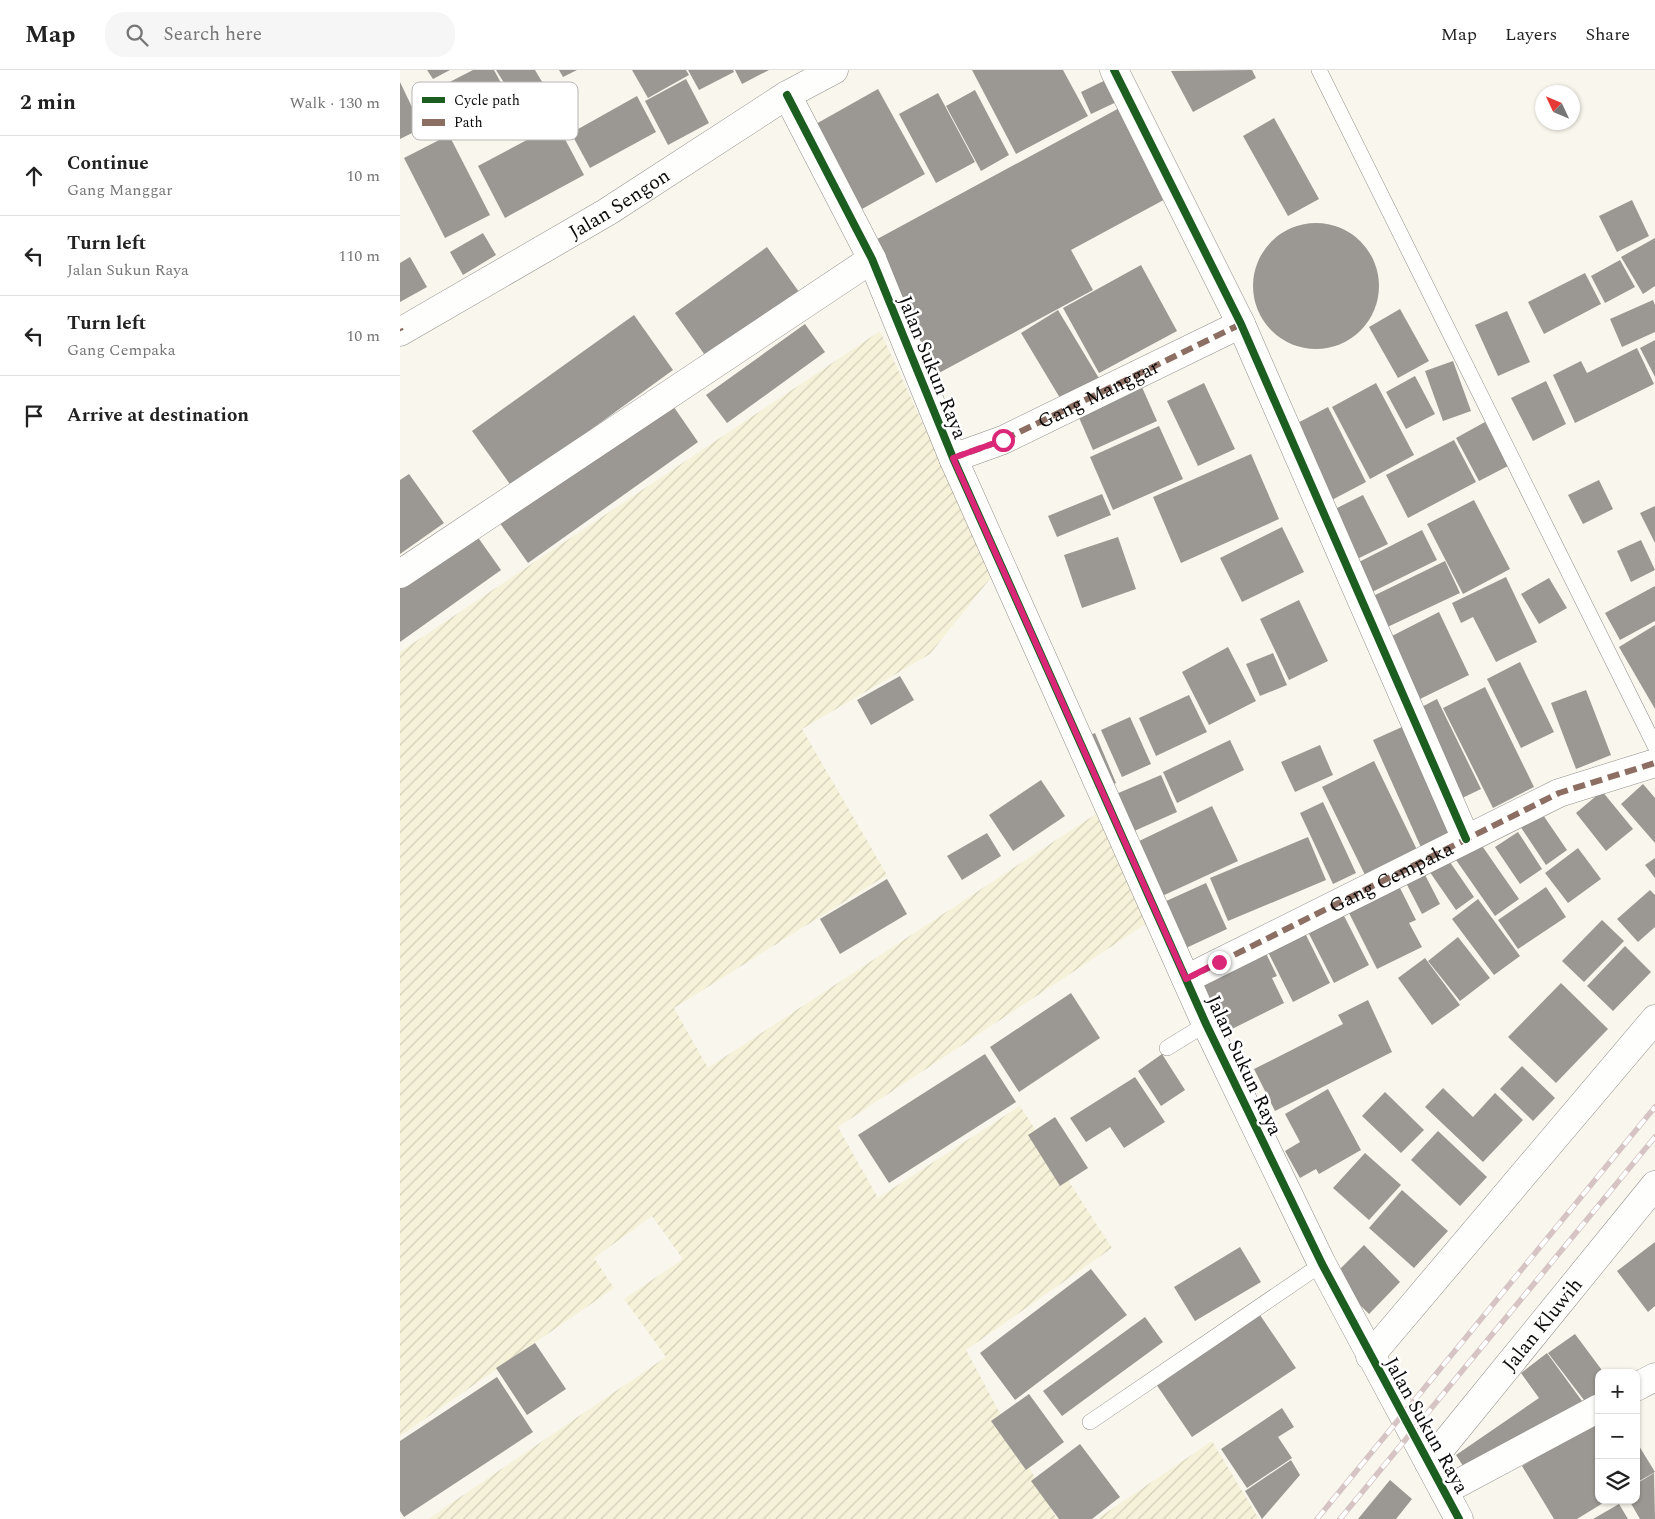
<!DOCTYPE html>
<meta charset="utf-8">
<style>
:root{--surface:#fff;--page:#f6f6f6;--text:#222;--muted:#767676;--line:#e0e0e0}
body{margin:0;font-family:Spectral,serif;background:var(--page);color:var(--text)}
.controls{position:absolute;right:15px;bottom:15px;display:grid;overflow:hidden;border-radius:10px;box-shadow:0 1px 4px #0004}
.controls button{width:45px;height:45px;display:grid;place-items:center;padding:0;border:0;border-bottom:1px solid var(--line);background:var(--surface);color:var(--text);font:25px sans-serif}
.compass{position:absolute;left:1135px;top:15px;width:45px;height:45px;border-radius:50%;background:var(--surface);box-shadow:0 1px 4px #0004;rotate:314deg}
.stop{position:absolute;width:15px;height:15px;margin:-11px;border:4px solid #db2777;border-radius:50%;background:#fff}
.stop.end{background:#db2777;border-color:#fff;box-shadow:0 1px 5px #0008}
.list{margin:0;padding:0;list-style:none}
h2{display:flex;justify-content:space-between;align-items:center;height:65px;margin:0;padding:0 20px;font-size:21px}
h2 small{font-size:16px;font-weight:400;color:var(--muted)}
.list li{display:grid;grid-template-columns:32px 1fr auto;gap:15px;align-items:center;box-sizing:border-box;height:80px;padding:0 20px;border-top:1px solid var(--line)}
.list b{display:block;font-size:19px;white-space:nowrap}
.list p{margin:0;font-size:16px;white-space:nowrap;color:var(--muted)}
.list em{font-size:16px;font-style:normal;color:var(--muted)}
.icon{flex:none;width:28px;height:28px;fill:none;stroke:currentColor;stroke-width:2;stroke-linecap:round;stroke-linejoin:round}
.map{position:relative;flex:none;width:1255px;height:1449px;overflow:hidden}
header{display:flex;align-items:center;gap:30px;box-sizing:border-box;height:70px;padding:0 25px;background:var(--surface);border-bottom:1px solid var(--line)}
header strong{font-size:24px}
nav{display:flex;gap:28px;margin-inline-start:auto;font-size:18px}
.search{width:350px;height:45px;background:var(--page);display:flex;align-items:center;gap:12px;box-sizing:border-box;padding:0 18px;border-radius:20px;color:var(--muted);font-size:19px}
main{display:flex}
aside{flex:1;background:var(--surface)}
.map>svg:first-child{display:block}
.farmland{fill:url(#farmland-furrows)}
.building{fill:#9b9893}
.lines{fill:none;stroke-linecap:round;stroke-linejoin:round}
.service-casing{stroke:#92908c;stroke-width:16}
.minor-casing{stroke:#92908c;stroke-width:29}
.tertiary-casing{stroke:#92908c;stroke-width:29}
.service{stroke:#fefefc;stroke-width:15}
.minor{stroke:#fefefc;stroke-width:28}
.tertiary{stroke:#fefefc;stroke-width:28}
.rail-casing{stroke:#d5c4c3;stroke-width:5.5}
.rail{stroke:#fff;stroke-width:4;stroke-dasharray:11;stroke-linecap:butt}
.quiet{stroke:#8d6e63;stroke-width:6;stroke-dasharray:12 6;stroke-linecap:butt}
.cycleway-casing{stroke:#fff;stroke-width:11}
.cycleway{stroke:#1b5e20;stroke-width:8}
.route{stroke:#db2777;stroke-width:6}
.labels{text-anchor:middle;stroke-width:5;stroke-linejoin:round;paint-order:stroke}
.street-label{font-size:20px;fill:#0a0a0a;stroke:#fff}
.key{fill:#fff;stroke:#b6b6b6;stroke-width:1}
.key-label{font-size:14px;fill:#0a0a0a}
</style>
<header>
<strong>Map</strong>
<div class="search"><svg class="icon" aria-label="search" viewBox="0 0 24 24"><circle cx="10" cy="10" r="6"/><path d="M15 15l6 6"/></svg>Search here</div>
<nav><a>Map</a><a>Layers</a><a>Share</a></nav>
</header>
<main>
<aside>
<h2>2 min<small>Walk · 130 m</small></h2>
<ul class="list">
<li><svg class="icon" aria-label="ahead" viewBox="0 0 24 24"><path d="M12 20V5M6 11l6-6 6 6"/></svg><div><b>Continue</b><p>Gang Manggar</p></div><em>10 m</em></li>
<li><svg class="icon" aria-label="left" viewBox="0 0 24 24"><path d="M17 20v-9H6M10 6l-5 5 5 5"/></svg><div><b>Turn left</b><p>Jalan Sukun Raya</p></div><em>110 m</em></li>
<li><svg class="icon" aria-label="left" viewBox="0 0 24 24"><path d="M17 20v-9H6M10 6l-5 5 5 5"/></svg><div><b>Turn left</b><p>Gang Cempaka</p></div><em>10 m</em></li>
<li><svg class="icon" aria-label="arrive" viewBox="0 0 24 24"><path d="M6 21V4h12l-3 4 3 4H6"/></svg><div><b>Arrive at destination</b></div></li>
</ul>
</aside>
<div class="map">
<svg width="1255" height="1449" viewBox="0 0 1255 1449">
<defs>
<pattern id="farmland-furrows" width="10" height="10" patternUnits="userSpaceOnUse" patternTransform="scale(1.25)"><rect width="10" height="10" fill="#f6f2d9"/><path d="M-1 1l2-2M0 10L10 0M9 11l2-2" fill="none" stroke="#d2ceb9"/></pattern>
</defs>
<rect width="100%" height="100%" fill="#f9f6ed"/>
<g class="farmland">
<polygon points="480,261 593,505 530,584 402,659 487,805 274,938 308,998 696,744 747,853 438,1057 478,1128 620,1036 712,1178 566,1280 657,1449 28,1449 266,1287 224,1229 283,1189 252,1146 194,1188 214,1218 0,1366 0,582"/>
<polygon points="812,1371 859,1449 697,1449"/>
</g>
<g class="building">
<polygon points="27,0 50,0 33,9"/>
<polygon points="73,0 94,0 107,24 55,51 38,18"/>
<polygon points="96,0 135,0 144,15 116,32"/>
<polygon points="159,0 177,0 163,7"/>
<polygon points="232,0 286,0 289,5 248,28"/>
<polygon points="288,0 333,0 334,2 299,20"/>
<polygon points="335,0 369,0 342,14"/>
<polygon points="572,0 663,0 688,46 616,84"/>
<polygon points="852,0 856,8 793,42 771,1"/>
<polygon points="714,6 725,28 691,44 681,22"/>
<polygon points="286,9 309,53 268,75 245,31"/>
<polygon points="0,12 22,58 0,69"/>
<polygon points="478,19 525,104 453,144 407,59"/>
<polygon points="575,20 609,85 581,101 546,36"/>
<polygon points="538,23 575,92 536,113 499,44"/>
<polygon points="237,26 256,62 190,98 171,63"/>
<polygon points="723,36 771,126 671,180 693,220 537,304 468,174"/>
<polygon points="874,48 919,129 888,146 843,66"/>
<polygon points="157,54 184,105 105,148 78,96"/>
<polygon points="49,65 90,145 45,168 4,88"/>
<polygon points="1232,130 1249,166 1217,182 1199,146"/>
<circle cx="916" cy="216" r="63"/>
<polygon points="83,163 96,185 63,205 50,182"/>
<polygon points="1255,168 1255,216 1243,224 1221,187"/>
<polygon points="367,177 399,222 307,288 275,243"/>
<polygon points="10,187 27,217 0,232 0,193"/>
<polygon points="1220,190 1235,217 1205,233 1191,206"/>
<polygon points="741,195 777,261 699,303 663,238"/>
<polygon points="1185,203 1201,234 1144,264 1128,232"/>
<polygon points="1253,230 1255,235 1255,262 1222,277 1210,249"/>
<polygon points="1000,239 1029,291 998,308 969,257"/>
<polygon points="658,240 700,310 663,333 621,263"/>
<polygon points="1107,241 1130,292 1098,306 1075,255"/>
<polygon points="234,245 273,300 112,417 72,361"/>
<polygon points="405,254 425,282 327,353 306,325"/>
<polygon points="1255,270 1255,307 1240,278"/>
<polygon points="1237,278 1254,314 1175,353 1153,305 1181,291 1187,303"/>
<polygon points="1053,291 1071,341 1043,351 1025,301"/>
<polygon points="1015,306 1035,344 1006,359 986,322"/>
<polygon points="1146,311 1166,354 1133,371 1111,328"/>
<polygon points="804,313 835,379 798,396 767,331"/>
<polygon points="976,313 1014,385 970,409 932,337"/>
<polygon points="741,315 757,351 693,380 677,343"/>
<polygon points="267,327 298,372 128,493 97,449"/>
<polygon points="928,337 966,412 928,432 890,357"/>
<polygon points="1085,352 1108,396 1079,411 1056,368"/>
<polygon points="759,356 783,409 713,440 690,387"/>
<polygon points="1054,370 1076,412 1008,448 986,405"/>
<polygon points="851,384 879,449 781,493 753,427"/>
<polygon points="9,404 44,453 0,484 0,410"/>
<polygon points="1199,410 1213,439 1183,454 1168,425"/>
<polygon points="702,424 711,445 657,467 648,446"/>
<polygon points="963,425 988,474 953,491 929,442"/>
<polygon points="1074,430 1110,499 1063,524 1027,454"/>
<polygon points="1255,436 1255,473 1240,443"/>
<polygon points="882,457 904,502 842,532 820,488"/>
<polygon points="72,459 101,500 0,572 0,510"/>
<polygon points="1022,460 1037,490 970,523 955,494"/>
<polygon points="718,467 736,519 682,538 664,485"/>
<polygon points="1241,470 1255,500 1231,512 1217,481"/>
<polygon points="1045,491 1060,523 981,560 967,529"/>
<polygon points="1106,507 1137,572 1096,592 1073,547 1061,553 1052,533"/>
<polygon points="1149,508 1167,538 1139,554 1121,524"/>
<polygon points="1255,516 1255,551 1220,570 1205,543"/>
<polygon points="899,530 928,591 889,610 860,549"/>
<polygon points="1039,542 1069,605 1018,630 988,568"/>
<polygon points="1255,555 1255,639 1219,577"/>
<polygon points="828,577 856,631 809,655 782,602"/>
<polygon points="873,583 887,615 860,626 846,594"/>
<polygon points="1120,592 1154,662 1121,678 1087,609"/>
<polygon points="500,606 514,630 471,655 457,630"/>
<polygon points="1085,617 1134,717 1093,738 1043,638"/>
<polygon points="1186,620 1211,685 1176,699 1151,633"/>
<polygon points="789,625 807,662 756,686 739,648"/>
<polygon points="1037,629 1081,719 1058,730 1014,641"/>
<polygon points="730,647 751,694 722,707 701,660"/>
<polygon points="1002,657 1053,771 1024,784 973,670"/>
<polygon points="695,663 716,713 704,719 683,668"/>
<polygon points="830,670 844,700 777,733 763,702"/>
<polygon points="920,675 933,705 895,722 881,692"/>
<polygon points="974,691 1019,784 967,809 922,717"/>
<polygon points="761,705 777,742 732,762 716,724"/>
<polygon points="641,710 665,746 613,781 589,745"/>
<polygon points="1243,714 1255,728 1255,773 1221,734"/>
<polygon points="1202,721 1233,759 1206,781 1176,743"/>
<polygon points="923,732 956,803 933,814 900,743"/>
<polygon points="812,736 838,791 760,827 735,773"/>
<polygon points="1141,742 1167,780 1146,795 1120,756"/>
<polygon points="1118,762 1142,799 1120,814 1095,777"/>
<polygon points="587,763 601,786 562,810 547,786"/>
<polygon points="908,767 926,810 828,851 810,808"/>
<polygon points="1078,770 1119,829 1095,846 1054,787"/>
<polygon points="1178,778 1201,809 1168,833 1145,803"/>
<polygon points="1043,782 1074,827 1056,840 1025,795"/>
<polygon points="1255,788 1255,808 1245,795"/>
<polygon points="1021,797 1040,834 1022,844 1003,807"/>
<polygon points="487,809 507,844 440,884 420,849"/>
<polygon points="806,813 827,859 786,878 764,832"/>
<polygon points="999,816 1016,850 1009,853 1022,877 977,899 948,841"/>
<polygon points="1146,817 1166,847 1118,879 1098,850"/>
<polygon points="1250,820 1255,825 1255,857 1238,872 1217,849"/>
<polygon points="1078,829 1120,886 1094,905 1052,849"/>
<polygon points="939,836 969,895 934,913 904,854"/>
<polygon points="1202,850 1224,871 1184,912 1162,891"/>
<polygon points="901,855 930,913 893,932 864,874"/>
<polygon points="1058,867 1090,908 1060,931 1028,891"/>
<polygon points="862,875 877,906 872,908 884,933 820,965 793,910"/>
<polygon points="1225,876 1251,902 1213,941 1187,916"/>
<polygon points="1025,888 1060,935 1032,955 998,908"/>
<polygon points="1161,913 1208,959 1156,1013 1108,967"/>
<polygon points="671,923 700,968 619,1022 590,977"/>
<polygon points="968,930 992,982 875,1041 854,999 943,954 938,945"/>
<polygon points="585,984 616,1032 489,1113 458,1065"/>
<polygon points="762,984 785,1020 761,1036 738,1001"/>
<polygon points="1122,996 1155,1028 1133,1051 1100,1019"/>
<polygon points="735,1007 765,1052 724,1078 710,1057 686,1072 670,1048"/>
<polygon points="1043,1018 1073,1047 1095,1023 1123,1050 1083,1092 1025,1037"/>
<polygon points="928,1019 961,1080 919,1104 916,1099 900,1108 885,1081 900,1072 885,1044"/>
<polygon points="985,1022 1024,1060 1001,1083 962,1046"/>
<polygon points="655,1047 688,1098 660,1116 628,1065"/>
<polygon points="1038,1061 1087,1107 1060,1136 1011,1090"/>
<polygon points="965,1083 1001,1115 969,1150 933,1118"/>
<polygon points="1002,1120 1048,1161 1014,1198 969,1158"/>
<polygon points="1255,1172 1255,1236 1248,1242 1217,1201"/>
<polygon points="964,1175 1000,1212 969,1244 932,1207"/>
<polygon points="840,1177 861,1212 795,1251 774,1217"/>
<polygon points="691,1199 727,1245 615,1330 580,1283"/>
<polygon points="860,1245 896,1298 792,1367 756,1314"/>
<polygon points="745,1247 763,1272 662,1346 643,1321"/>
<polygon points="1175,1264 1204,1303 1199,1303 1199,1327 1187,1334 1148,1283"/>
<polygon points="135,1273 166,1319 127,1345 96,1298"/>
<polygon points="1147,1283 1185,1335 1065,1399 1056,1385 1139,1328 1121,1303"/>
<polygon points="97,1307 133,1362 4,1447 0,1441 0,1371"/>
<polygon points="629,1324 664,1372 626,1400 591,1351"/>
<polygon points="882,1338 894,1357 878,1367 892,1388 847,1418 821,1379"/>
<polygon points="1199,1349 1199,1430 1208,1430 1177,1449 1154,1449 1122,1396"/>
<polygon points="1236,1371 1255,1402 1236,1413"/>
<polygon points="680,1374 720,1427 692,1449 659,1449 631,1411"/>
<polygon points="891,1390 900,1405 862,1449 845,1421"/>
<polygon points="1254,1403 1255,1449 1240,1449 1229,1430 1236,1430 1236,1414"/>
<polygon points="990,1410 1012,1429 996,1449 958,1449"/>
<polygon points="1219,1434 1228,1449 1193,1449"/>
</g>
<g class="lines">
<g class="service-casing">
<g id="service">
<polyline points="919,0 1255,676"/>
<polyline points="767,978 806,954"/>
<polyline points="690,1352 922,1194"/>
</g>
</g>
<g class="minor-casing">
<g id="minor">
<polyline points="714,0 841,254 1066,769"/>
<polyline points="553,388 603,370 841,254"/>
<polyline points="0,504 472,189"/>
<path id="s1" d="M786,909L1159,723L1255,693"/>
<polyline points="970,1286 1255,949"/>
<polyline points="1236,1317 1255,1307"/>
<path id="s2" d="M1029,1393L1255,1115"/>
<polyline points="1044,1421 1199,1338"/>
</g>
</g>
<g class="tertiary-casing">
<g id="tertiary">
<polyline points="387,25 472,189 553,388 806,954 922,1194 1059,1449"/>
<path id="s3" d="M0,262L207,142L387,25L434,0"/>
</g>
</g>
<use href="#service" class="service"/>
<use href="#minor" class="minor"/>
<use href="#tertiary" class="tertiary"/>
<g class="rail-casing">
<g id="rail">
<polyline points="917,1449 1255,1037"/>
<polyline points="940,1449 1255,1067"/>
</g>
</g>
<use href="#rail" class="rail"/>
<g class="quiet">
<polyline points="0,259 1,261"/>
<path id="s4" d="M553,388L603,370L841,254"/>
<polyline points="786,909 1159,723 1255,693"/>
</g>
<g class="cycleway-casing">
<g id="cycleway">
<polyline points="714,0 841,254 1066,769"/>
<polyline points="387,25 472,189 553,388 806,954 922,1194 1059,1449"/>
</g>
</g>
<use href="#cycleway" class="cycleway"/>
</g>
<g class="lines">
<polyline class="route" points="603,370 553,388 786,909 819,892"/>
</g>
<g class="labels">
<g class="street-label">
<text dy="7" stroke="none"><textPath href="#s3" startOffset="254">Jalan Sengon</textPath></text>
<text transform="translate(533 297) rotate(68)" y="7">Jalan Sukun Raya</text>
<text dy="7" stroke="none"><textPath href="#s4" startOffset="159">Gang Manggar</textPath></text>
<text dy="7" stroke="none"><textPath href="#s1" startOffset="229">Gang Cempaka</textPath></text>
<text transform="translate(845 995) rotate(65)" y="7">Jalan Sukun Raya</text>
<text dy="7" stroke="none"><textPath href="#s2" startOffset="179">Jalan Kluwih</textPath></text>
<text transform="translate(1027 1355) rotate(61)" y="7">Jalan Sukun Raya</text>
</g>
</g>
<rect x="12" y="12" width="166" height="58" rx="8" class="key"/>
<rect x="22" y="27" width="23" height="6" fill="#1b5e20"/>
<rect x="22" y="49" width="23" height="7" fill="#8d6e63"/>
<g class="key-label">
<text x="54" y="35">Cycle path</text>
<text x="54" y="57">Path</text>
</g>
</svg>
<div class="controls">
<button>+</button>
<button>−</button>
<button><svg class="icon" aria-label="layers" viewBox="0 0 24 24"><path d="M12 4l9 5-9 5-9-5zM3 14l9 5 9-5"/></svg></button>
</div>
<svg class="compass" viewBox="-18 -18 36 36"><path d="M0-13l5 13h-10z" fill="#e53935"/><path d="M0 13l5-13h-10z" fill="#767676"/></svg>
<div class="stop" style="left:603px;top:370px"></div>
<div class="stop end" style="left:819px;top:892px"></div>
</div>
</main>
